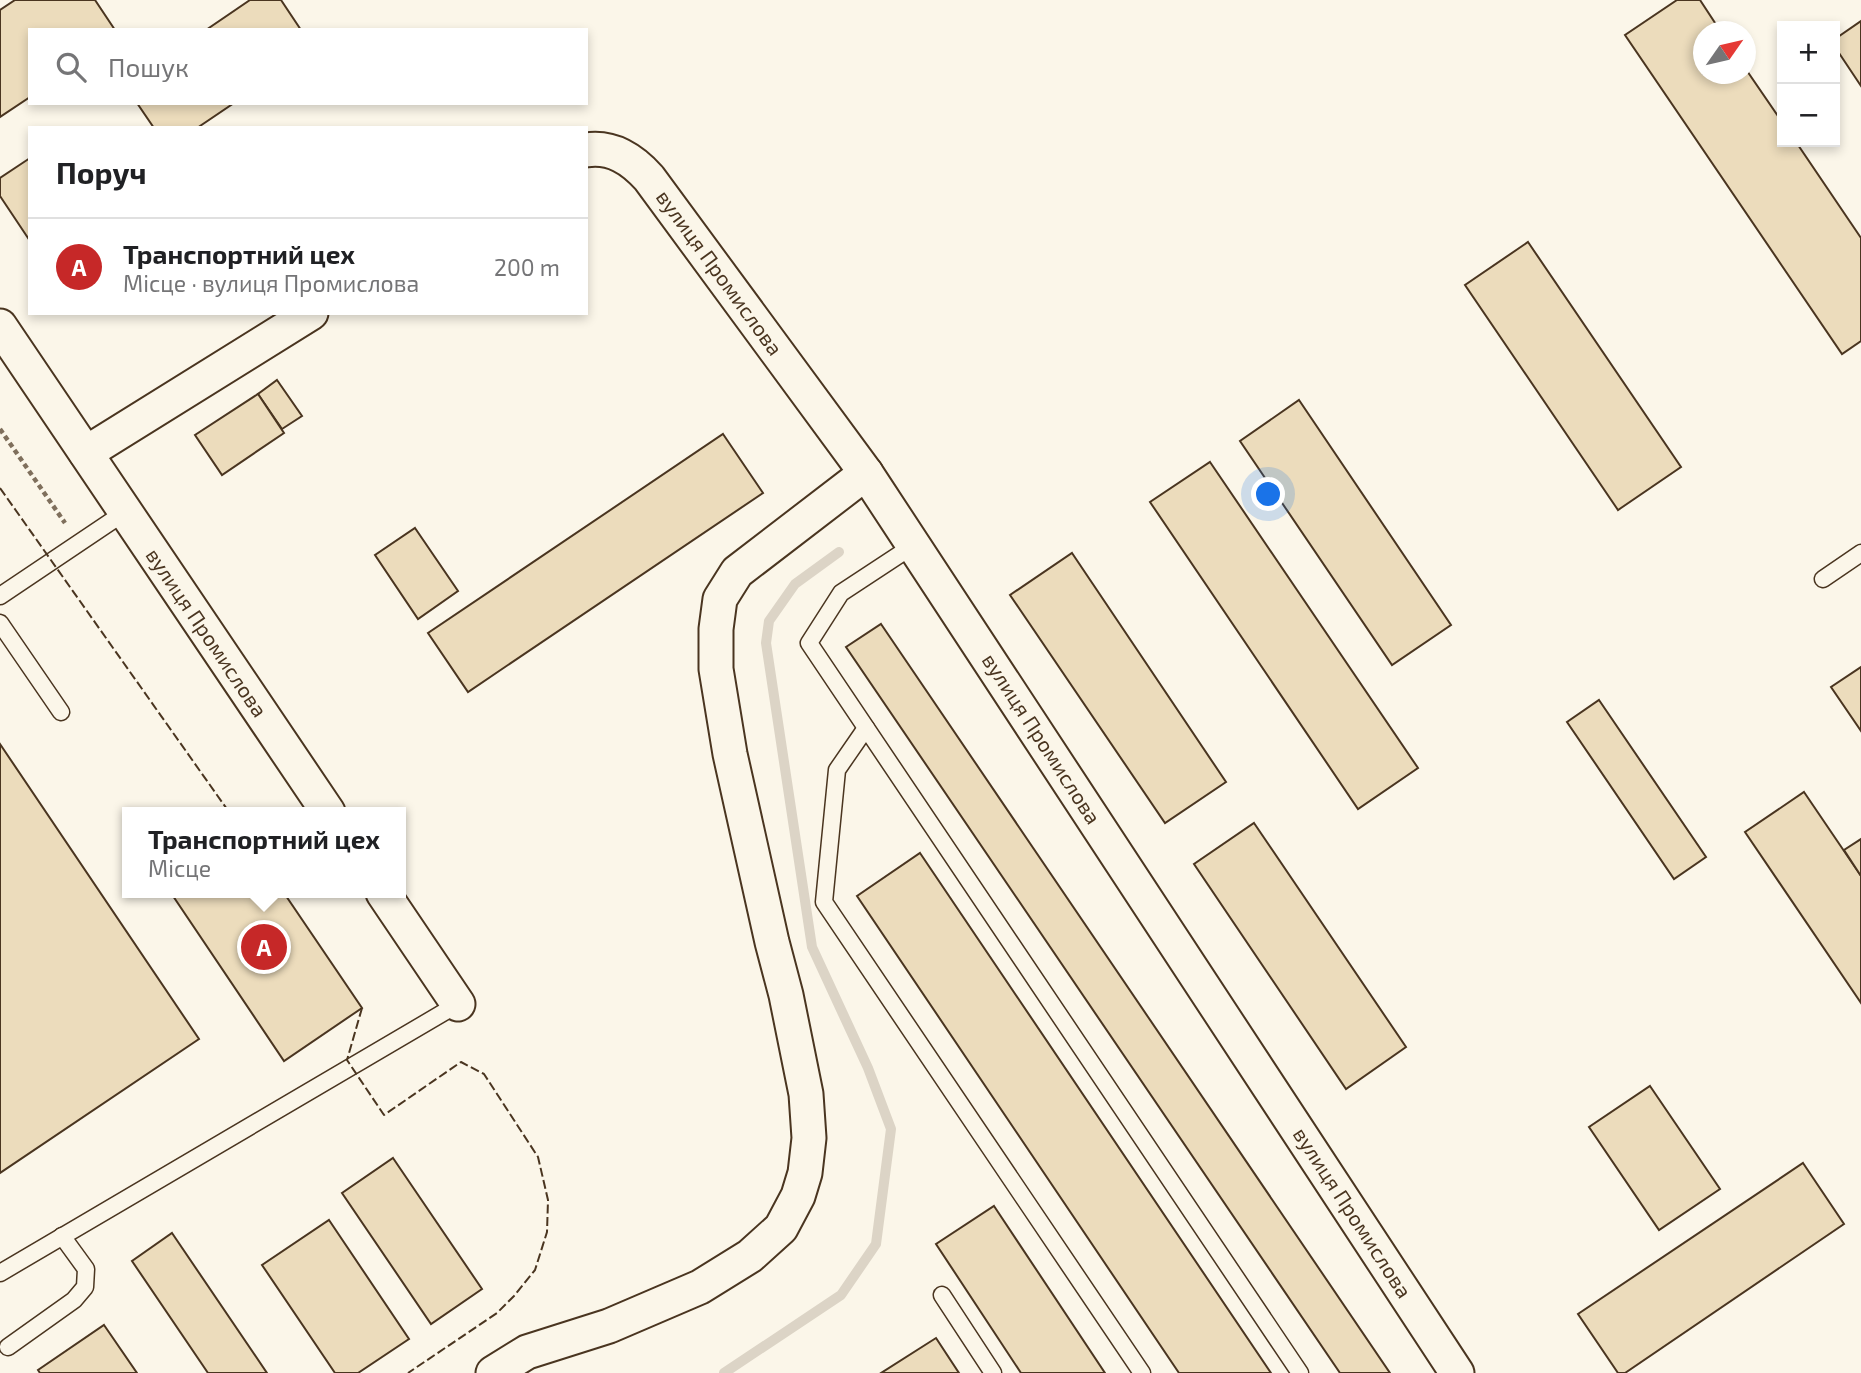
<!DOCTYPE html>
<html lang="uk">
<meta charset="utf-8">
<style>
:root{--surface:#fff;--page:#f6f6f6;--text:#202124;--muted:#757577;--line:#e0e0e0;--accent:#c62828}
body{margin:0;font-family:"Exo 2",sans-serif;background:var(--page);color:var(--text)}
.controls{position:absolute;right:21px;top:21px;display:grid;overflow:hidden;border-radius:0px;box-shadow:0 4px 10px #0003}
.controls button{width:63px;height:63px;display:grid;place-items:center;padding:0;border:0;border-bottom:2px solid var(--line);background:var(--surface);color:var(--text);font:35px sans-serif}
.compass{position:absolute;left:1693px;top:21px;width:63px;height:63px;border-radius:50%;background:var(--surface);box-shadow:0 4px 10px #0003;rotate:56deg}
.you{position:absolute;left:1269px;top:495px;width:24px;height:24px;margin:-18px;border:5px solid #fff;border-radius:50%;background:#1a73e8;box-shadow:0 0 0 10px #1a73e833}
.badge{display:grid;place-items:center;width:46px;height:46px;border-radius:50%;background:var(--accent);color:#fff;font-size:23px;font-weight:700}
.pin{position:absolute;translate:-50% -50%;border:4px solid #fff;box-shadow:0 2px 7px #0006}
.popup{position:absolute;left:122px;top:807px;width:284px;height:91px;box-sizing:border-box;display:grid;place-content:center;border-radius:0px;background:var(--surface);filter:drop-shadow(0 2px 5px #0005);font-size:23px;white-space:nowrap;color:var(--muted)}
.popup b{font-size:26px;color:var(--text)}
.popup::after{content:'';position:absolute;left:50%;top:100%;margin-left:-14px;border:14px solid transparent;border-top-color:var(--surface)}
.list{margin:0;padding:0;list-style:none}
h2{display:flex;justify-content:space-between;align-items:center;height:91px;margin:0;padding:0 28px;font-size:30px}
h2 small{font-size:23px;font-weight:400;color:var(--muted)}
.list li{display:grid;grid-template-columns:46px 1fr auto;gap:21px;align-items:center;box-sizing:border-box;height:98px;padding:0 28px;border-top:2px solid var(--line)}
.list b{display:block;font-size:26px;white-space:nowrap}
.list p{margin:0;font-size:23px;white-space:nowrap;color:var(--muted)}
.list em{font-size:23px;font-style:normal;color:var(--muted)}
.icon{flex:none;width:38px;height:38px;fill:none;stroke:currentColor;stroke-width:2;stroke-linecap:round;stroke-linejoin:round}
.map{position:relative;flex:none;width:1861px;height:1373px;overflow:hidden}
.search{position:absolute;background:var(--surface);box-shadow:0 4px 10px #0003;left:28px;top:28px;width:560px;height:77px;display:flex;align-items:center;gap:18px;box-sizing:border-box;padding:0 24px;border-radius:0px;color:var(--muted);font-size:26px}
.panel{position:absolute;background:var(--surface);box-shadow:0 4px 10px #0003;left:28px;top:126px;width:560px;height:189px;border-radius:0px}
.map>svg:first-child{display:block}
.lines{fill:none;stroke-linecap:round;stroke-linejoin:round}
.stream{stroke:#dcd4c6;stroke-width:10}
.building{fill:#ecdcbc;stroke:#4a3520;stroke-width:2}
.lane-casing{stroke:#4a3520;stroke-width:19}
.street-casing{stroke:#4a3520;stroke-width:37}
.path{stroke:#7f6f5c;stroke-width:4.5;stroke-dasharray:5 3.5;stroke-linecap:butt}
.lane{stroke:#fbf6e9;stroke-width:16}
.street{stroke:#fbf6e9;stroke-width:33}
.fence{stroke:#4a3520;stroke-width:2;stroke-dasharray:9 3.5;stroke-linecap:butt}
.labels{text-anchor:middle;stroke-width:5;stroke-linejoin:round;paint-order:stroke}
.street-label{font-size:21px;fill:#4a3520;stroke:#fbf6e9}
</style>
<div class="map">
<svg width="1861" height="1373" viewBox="0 0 1861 1373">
<rect width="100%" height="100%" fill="#fbf6e9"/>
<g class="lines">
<polyline class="stream" points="724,1373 841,1295 876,1244 891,1129 868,1068 812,947 766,643 769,621 795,584 839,552"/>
</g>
<g class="building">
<polygon points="15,0 95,0 115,30 30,30 30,97 0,117 0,10"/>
<polygon points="250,0 281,0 301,30 206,30"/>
<polygon points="1677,0 1700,0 1721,32 1703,32 1703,74 1745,74 1745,68 1782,122 1782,142 1796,142 1861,238 1861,341 1842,354 1625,35"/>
<polygon points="1861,21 1861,86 1835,47 1835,39"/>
<polygon points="137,103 234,103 197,128 154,128"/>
<polygon points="30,158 30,241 0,196 0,178"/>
<polygon points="1528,242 1681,467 1618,510 1465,285"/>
<polygon points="277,380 302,416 282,429 258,394"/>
<polygon points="258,394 284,433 222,475 195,435"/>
<polygon points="1299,400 1451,625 1392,665 1240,441"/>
<polygon points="723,434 763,493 468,692 428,633"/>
<polygon points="1210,462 1418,768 1358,809 1150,502"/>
<polygon points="415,528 458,591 418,619 375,555"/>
<polygon points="1072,553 1226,782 1165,823 1010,595"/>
<polygon points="881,624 1390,1373 1340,1373 846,647"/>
<polygon points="1861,667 1861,731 1831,687"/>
<polygon points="1599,700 1706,857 1674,879 1567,722"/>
<polygon points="0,744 199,1039 0,1173"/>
<polygon points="1804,792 1861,876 1861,1003 1745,832"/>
<polygon points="1254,823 1406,1047 1346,1089 1194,864"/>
<polygon points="1861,839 1861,876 1844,850"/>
<polygon points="920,853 1271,1373 1179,1373 857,896"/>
<polygon points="171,893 284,893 362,1008 284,1061"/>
<polygon points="1650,1086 1720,1189 1659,1230 1589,1127"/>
<polygon points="393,1158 482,1289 431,1324 342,1193"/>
<polygon points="1803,1163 1844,1224 1625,1373 1618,1373 1578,1314"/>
<polygon points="994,1206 1105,1373 1021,1373 936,1244"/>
<polygon points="329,1220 409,1339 358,1373 335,1373 262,1265"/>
<polygon points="172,1233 267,1373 208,1373 132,1261"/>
<polygon points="104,1325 137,1373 40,1373 38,1370"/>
<polygon points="936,1338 959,1373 881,1373"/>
</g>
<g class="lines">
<g class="lane-casing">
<g id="lane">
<polyline points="914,545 841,593 809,643 1300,1373"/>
<polyline points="1823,579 1861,553"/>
<polyline points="0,596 125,512"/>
<polyline points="0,623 61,712"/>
<polyline points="866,728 837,770 824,902 1142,1373"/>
<polyline points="0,1273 458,1004"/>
<polyline points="942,1295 993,1373"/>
<polyline points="8,1347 74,1300 85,1287 86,1269 62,1236"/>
</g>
</g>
<g class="street-casing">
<g id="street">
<path d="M586,150C612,146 632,159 649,178L866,473L1457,1373"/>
<polyline points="0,326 328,812"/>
<polyline points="86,453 311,313"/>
<polyline points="383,893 458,1004"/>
<polyline points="493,1373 527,1352 609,1326 700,1287 750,1256 781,1228 798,1196 805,1173 809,1138 806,1094 786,995 772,942 730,754 716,669 716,629 720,599 737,572 866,473"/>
</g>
</g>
<polyline class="path" points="0,429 65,523"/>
<use href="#lane" class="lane"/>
<use href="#street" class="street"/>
<g class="fence">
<polyline points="0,488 229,812"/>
<polyline points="362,1008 347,1060 384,1115 461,1062 484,1074 538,1157 548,1200 547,1232 535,1270 514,1296 497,1313 408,1373"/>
</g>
</g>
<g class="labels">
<g class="street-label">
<text transform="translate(719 273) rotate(54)" y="7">вулиця Промислова</text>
<text transform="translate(206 633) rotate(56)" y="7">вулиця Промислова</text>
<text transform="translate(1041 739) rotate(57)" y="7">вулиця Промислова</text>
<text transform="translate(1352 1213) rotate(57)" y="7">вулиця Промислова</text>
</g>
</g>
</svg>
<div class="controls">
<button>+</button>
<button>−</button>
</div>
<svg class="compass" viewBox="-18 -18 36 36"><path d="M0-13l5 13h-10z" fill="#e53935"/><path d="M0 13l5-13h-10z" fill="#757577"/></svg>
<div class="you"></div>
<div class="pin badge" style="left:264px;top:947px">A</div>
<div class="popup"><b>Транспортний цех</b>Місце</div>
<div class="search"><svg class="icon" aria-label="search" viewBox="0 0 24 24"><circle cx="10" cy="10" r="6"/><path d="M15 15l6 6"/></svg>Пошук</div>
<section class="panel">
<h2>Поруч<small></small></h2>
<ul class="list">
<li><span class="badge">A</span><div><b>Транспортний цех</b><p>Місце · вулиця Промислова</p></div><em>200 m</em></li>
</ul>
</section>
</div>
